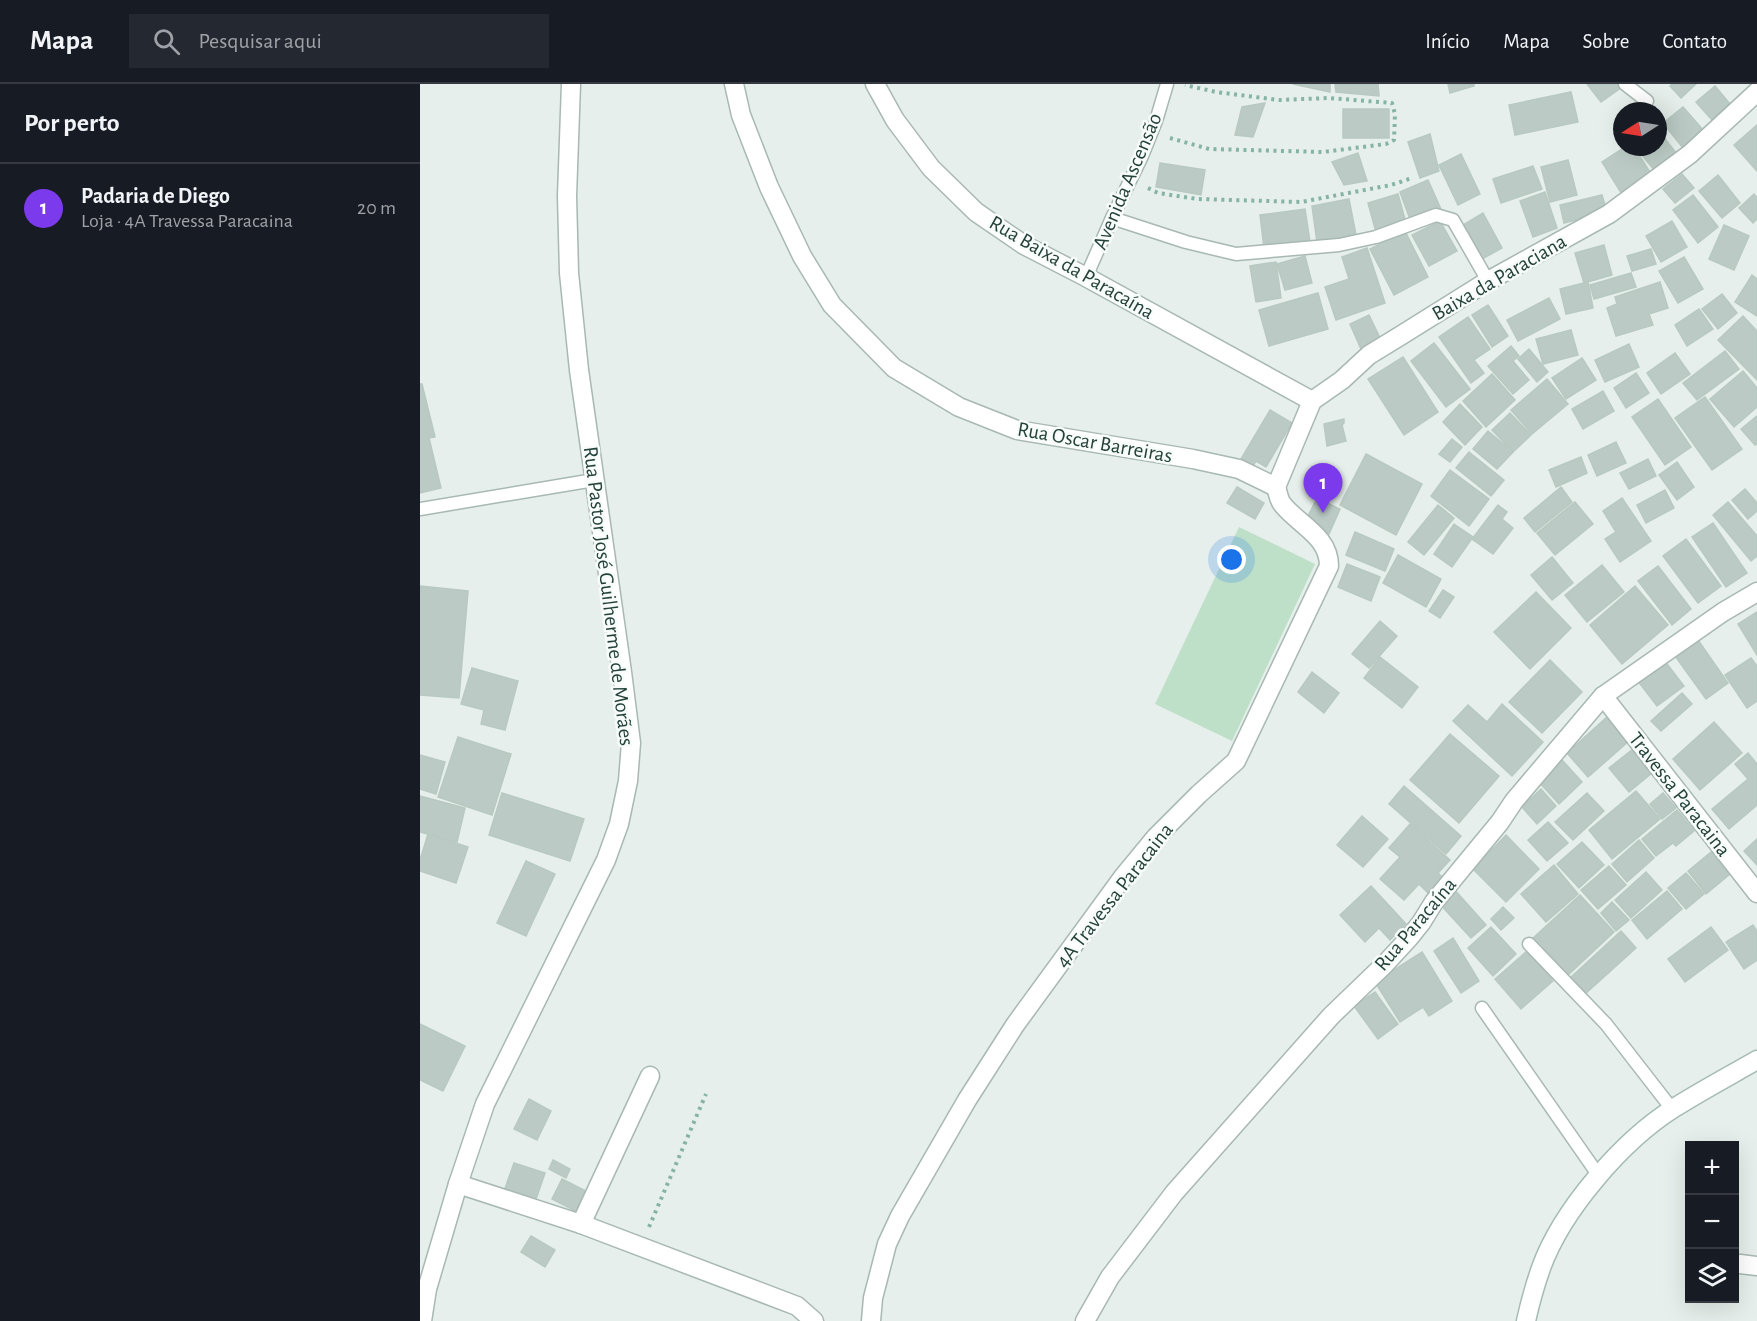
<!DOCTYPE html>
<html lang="pt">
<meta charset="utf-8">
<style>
:root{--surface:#171b24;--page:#242831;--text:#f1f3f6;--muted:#9ea1a6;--line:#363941;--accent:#7c3aed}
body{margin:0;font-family:"Alegreya Sans",sans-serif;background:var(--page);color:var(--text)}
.controls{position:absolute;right:18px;bottom:18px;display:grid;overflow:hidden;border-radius:0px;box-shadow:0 6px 24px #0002}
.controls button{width:54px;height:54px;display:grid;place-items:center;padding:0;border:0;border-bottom:2px solid var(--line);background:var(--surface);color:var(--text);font:30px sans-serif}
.compass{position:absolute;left:1193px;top:18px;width:54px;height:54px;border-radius:50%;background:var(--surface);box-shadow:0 6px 24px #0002;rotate:258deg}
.you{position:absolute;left:812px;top:476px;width:21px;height:21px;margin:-15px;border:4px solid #fff;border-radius:50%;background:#1a73e8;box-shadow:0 0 0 9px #1a73e833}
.badge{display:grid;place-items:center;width:39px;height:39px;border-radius:50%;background:var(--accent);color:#fff;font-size:20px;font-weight:700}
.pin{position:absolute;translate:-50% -50px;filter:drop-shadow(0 2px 3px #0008)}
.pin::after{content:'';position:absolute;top:32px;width:21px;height:18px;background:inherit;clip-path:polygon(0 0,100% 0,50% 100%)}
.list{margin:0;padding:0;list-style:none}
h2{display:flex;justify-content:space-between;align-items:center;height:78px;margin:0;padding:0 24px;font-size:26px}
h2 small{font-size:20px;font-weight:400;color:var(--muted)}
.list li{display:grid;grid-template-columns:39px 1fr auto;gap:18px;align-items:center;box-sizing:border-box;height:90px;padding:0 24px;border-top:2px solid var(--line)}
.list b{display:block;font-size:22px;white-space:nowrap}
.list p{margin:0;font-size:20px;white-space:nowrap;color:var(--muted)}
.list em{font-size:20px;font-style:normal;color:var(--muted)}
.icon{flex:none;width:33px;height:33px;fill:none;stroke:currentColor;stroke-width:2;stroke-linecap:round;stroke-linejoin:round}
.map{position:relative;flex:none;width:1337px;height:1237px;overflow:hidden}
header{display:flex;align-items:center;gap:36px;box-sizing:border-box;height:84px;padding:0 30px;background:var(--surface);border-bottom:2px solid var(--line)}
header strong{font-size:28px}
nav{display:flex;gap:33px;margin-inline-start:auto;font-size:21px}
.search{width:420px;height:54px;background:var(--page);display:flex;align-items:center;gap:15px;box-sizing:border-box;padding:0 21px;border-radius:0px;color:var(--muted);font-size:22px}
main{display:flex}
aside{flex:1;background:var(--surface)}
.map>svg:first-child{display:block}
.green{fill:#bfe0c8}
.building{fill:#bbcac4;stroke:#b8c9c2;stroke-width:1.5}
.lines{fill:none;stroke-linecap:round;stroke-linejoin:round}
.lane-casing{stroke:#a8b8b2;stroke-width:15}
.street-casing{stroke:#a8b8b2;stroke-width:21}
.secondary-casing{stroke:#a4bbb3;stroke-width:21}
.path{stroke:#86b3a5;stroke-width:4;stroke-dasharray:3 4.5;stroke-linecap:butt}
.lane{stroke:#fff;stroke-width:12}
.street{stroke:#fff;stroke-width:18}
.secondary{stroke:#fff;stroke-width:18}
.labels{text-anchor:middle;stroke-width:5;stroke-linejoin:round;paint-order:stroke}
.street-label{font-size:21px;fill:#24423a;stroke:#f7fbf9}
</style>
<header>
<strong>Mapa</strong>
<div class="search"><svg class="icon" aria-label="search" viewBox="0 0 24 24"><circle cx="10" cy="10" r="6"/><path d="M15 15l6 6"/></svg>Pesquisar aqui</div>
<nav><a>Início</a><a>Mapa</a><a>Sobre</a><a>Contato</a></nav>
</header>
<main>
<aside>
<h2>Por perto<small></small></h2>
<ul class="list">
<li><span class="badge">1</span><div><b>Padaria de Diego</b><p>Loja · 4A Travessa Paracaina</p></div><em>20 m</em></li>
</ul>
</aside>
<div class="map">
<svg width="1337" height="1237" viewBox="0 0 1337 1237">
<rect width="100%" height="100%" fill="#e6efeb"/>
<polygon class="green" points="819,443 895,480 812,657 735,620"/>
<g class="building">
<polygon points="873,0 910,0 910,8"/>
<polygon points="915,0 958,0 959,12 916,8"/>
<polygon points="1028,0 1054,0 1054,2 1030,9"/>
<polygon points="1167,0 1197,0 1202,3 1181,18"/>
<polygon points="1252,0 1276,0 1261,14 1250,2"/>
<polygon points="1295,2 1310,20 1292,36 1276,18"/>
<polygon points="1151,8 1158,38 1095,51 1089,21"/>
<polygon points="845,19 833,53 815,51 822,23"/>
<polygon points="1263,23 1284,47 1263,64 1243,39"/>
<rect x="923" y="25" width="46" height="29"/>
<polygon points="1337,41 1337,87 1314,61"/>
<polygon points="1239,47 1257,70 1235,87 1217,65 1238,63"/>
<polygon points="1010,50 1019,87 1000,94 988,58"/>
<polygon points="1205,63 1214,63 1233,93 1203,112 1182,78"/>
<polygon points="938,69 947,97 924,101 912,78"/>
<polygon points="1041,70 1060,110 1038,121 1019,81"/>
<polygon points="1148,76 1157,111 1130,118 1121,83"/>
<polygon points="740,79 785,86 781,111 736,103"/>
<polygon points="1113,82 1122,105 1081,119 1073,95"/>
<polygon points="1262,90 1274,104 1255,119 1243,105"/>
<polygon points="1298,91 1320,119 1302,134 1279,107"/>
<polygon points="1008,96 1021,125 991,138 980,108"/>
<polygon points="1125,108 1137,144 1113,153 1100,117"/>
<polygon points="978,110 986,139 956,148 948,119"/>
<polygon points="1334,110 1337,114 1337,135 1333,139 1319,124"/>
<polygon points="1182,111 1187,128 1144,139 1140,121"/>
<polygon points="1273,111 1298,143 1278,159 1253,126"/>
<polygon points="929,115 936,151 897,158 892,122"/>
<polygon points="885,125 890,158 844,164 840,131"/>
<polygon points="1063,129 1082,164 1062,175 1043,141"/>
<polygon points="1020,137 1037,167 1009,182 992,151"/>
<polygon points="1252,137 1267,163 1241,178 1226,152"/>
<polygon points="1304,141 1329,152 1314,186 1289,175"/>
<polygon points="985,147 1008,193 974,211 950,165"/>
<polygon points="1184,161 1192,191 1164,199 1155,169"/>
<polygon points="947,164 965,219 916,236 905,203 929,195 922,173"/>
<polygon points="1231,165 1236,180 1212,187 1207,172"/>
<polygon points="885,172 892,199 865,206 857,180"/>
<polygon points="1264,173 1283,205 1258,219 1239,187"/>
<polygon points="856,178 861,214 836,218 830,182"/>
<polygon points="1211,189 1216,203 1174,215 1170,201"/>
<polygon points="1332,191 1337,195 1337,232 1315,218"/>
<polygon points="1168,198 1173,224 1146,230 1140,205"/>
<polygon points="1240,198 1248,224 1229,230 1233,241 1196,252 1187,224 1197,220 1195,213"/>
<polygon points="898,209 908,245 849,262 839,226"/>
<polygon points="1302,210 1317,229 1298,245 1282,225"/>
<polygon points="1129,214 1140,235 1098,257 1087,236"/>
<polygon points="1068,221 1088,252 1072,263 1052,231"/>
<polygon points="1279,225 1293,245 1267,262 1255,241"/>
<polygon points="949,231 961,256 941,265 930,240"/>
<polygon points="1323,232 1337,247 1337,296 1298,256"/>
<polygon points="1048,233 1070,265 1054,276 1064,289 1051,299 1019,253"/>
<polygon points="1151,246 1158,271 1123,280 1116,255"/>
<polygon points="1014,259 1050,305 1026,323 991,277"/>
<polygon points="1209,260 1219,283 1185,298 1175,276"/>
<polygon points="1091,262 1099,272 1093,277 1109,296 1093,310 1068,282"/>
<polygon points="1109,265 1128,288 1117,298 1098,275"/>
<polygon points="1305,267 1319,285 1277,316 1263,299"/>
<polygon points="1255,269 1270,290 1241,310 1227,289"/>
<polygon points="983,273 1018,328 984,351 948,295"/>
<polygon points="1162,274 1176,296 1146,315 1132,294"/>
<polygon points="1323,287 1337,304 1337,323 1314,343 1290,315"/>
<polygon points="1216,289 1229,309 1206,324 1194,304"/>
<polygon points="1072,290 1095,316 1066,343 1043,317"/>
<polygon points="1127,295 1148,320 1112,350 1091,326"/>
<polygon points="0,300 2,300 15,353 9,354 21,404 0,409"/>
<polygon points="1183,307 1194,327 1163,345 1152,325"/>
<polygon points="1285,313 1322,365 1292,386 1255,334"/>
<polygon points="1238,315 1271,363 1245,381 1212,333"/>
<polygon points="1040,320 1062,343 1045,361 1023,338"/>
<polygon points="850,326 872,339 846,383 836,377 833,382 821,375"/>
<polygon points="1090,329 1111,351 1093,368 1072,346"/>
<polygon points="1337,332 1337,360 1335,361 1321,345"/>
<polygon points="924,335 924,339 922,341 926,357 907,362 904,340"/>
<polygon points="1068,347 1093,368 1077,385 1053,365"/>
<polygon points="1032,355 1042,363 1030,378 1019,370"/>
<polygon points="1196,358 1206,379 1177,392 1168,371"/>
<polygon points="1049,368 1084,396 1071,412 1036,384"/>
<polygon points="946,370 1002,400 976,451 920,421"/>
<polygon points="1161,373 1167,389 1136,403 1129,386"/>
<polygon points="1228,375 1236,392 1209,405 1200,389"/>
<polygon points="1257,378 1274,403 1257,416 1239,391"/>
<polygon points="1030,386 1069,415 1049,442 1011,412"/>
<polygon points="817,403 844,419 835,435 807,419"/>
<polygon points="1141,403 1152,418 1115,448 1104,434"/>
<polygon points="1325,405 1337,419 1337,427 1328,435 1312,416"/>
<polygon points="1245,406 1254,424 1226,439 1217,421"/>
<polygon points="897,414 920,425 909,450 885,438"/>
<polygon points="1202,414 1231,457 1200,478 1185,455 1196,448 1183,427"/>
<polygon points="1155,418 1173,440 1135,471 1117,449"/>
<polygon points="1308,418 1337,452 1337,472 1331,477 1293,431"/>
<polygon points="1018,421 1034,434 1004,471 988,458"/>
<polygon points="1078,421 1087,428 1082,435 1093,444 1073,470 1052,455"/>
<polygon points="1293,439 1327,489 1306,503 1272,453"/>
<polygon points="1034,440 1053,453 1032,483 1014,470"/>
<polygon points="935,448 974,465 965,487 926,471"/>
<polygon points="1266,455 1301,502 1278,519 1243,472"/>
<polygon points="978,471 1021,495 1006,523 963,499"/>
<polygon points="1132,473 1153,499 1132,516 1111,491"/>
<polygon points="927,480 960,493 951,517 918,503"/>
<polygon points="1182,481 1204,508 1167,538 1145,511"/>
<polygon points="1238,482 1271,525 1252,541 1218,497"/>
<polygon points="0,502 48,507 39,614 0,611"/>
<polygon points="1215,502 1248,541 1202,580 1170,541"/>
<polygon points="1023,506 1034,513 1020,534 1009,527"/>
<polygon points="1116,508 1151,544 1110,585 1074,548"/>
<polygon points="1337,528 1337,571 1318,540"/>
<polygon points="960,537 977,552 949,584 932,570"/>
<polygon points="1278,556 1308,599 1286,615 1255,572"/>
<polygon points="960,573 998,603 982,624 944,594"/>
<polygon points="1331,574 1337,582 1337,617 1327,624 1305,591"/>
<polygon points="1130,576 1162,608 1122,649 1089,618"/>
<polygon points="1244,576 1264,602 1237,622 1217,596"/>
<polygon points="52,584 98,597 85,646 61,640 64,626 41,620"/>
<polygon points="892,588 919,609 904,629 878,608"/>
<polygon points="1262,609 1272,620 1241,647 1231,637"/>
<polygon points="1082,620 1123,658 1092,692 1033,637 1048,621 1067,638"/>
<polygon points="1188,632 1209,657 1168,693 1147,669"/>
<polygon points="1294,638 1322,669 1280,706 1253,675"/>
<polygon points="1030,650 1079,692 1039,739 990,696"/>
<polygon points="38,653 91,670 72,731 18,713"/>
<polygon points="1213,665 1232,689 1209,708 1189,684"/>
<polygon points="1328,669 1337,680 1337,721 1309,745 1292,725 1328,695 1315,680"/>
<polygon points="0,671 25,678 16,710 0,705"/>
<polygon points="1142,676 1162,698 1139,720 1119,698"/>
<polygon points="984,702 1041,752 1026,770 969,720"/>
<polygon points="1121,705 1136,722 1117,740 1102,723"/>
<polygon points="1216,707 1240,735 1192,775 1169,746"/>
<polygon points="82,709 164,735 150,777 69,751"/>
<polygon points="1167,709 1184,727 1153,756 1135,738"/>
<polygon points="1243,709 1256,724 1242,735 1230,720"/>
<polygon points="0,712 45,724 37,758 0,748"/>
<polygon points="1257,726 1274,747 1256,762 1253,759 1236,772 1222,755"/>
<polygon points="942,732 968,755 943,783 917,761"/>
<polygon points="1128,738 1148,759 1127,777 1108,756"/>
<polygon points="990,740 1030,776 1018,789 1022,793 1008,809 999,800 984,816 960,795 980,773 969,764"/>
<polygon points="8,750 48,763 36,799 0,787 0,776"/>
<polygon points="1086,751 1119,785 1086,818 1053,785"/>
<polygon points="1337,755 1337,781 1324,767"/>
<polygon points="1219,756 1234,774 1207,798 1192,780"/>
<polygon points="1162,758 1184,781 1159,804 1137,780"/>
<polygon points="1291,768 1309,791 1286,810 1268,787"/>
<polygon points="106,777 135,790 106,852 77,839"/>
<polygon points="1134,781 1158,810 1126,838 1101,810"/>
<polygon points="1189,782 1206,801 1178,825 1161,806"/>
<polygon points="1226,788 1242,806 1211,834 1195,816"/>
<polygon points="1266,789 1284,810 1266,825 1248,804"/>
<polygon points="951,802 986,840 970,856 959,844 945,858 920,831"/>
<polygon points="1033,804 1066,841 1051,854 1018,818"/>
<polygon points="1247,807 1262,825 1227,855 1212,836"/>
<polygon points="1160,811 1194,848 1147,892 1112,855"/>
<polygon points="1192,818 1209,836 1196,847 1181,829"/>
<polygon points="1083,823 1094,834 1081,846 1071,835"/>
<polygon points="1333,841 1337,847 1337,876 1324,885 1306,858"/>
<polygon points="1071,843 1096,870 1073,892 1048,864"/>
<polygon points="1291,843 1308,866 1265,898 1248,875"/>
<polygon points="1201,847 1216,864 1164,911 1149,895"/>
<polygon points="1033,854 1059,897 1041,909 1014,867"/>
<polygon points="1107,867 1133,897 1101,925 1075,895"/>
<polygon points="1002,868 1032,917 1009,932 1003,923 980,938 955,898"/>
<polygon points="955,908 978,940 958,955 934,922"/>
<polygon points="0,940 45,962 23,1007 0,996"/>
<polygon points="109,1015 131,1027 117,1056 94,1045"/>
<polygon points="133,1076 150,1085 146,1094 129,1085"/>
<polygon points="94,1079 125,1089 114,1121 83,1110"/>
<polygon points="142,1095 170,1109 161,1130 132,1115"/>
<polygon points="111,1152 135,1166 125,1183 101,1168"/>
</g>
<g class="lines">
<g class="lane-casing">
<g id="lane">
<polyline points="1205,0 1227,17"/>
<polyline points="692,134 766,158 816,170 919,161 956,153 1016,131 1033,136 1068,197"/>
<polyline points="666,193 692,134 722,72 736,37 747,0"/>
<polyline points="0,425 174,396"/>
<polyline points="1109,860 1186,940 1252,1025"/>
<polyline points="1062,924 1179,1092"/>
</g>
</g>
<g class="street-casing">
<g id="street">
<polyline points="314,0 321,31 349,103 382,172 412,221 474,284 539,323 597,346 773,375 819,385 856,403"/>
<polyline points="455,0 475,36 511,84 556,128 604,161 666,193 892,317"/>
<polyline points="856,403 892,317 922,296 949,271 980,252 1068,197 1189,130 1270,70 1337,8"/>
<polyline points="1183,612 1337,809"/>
<polyline points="38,1100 161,1140 377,1222 394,1237"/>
<polyline points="161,1140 230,992"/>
<polyline points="1320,1180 1337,1182"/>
<polyline points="2,1237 7,1205 38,1100 65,1020 186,776 199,740 208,697 211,659 202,588 159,286 149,189 147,112 151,0"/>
<path d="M451,1237L453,1214L467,1160L480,1132L547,1016L595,941L703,793L736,753L779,710L816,677L909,482C909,452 879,441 863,421C859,417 858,409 856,403"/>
<polyline points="665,1237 690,1193 754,1109 911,932 965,880 989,854 1001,839 1014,818 1080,738 1094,717 1183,612 1303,528 1337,508"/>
</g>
</g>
<g class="secondary-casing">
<path id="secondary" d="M1106,1237C1110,1219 1115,1201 1121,1184C1142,1126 1202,1057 1254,1024C1281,1007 1309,992 1337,976"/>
</g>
<g class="path">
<polyline points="750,54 789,65 903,68 966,60 974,56 975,30 972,19 909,14 859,16 796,8 765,1"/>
<polyline points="728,104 738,109 777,115 881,118 971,101 992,94"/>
<polyline points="229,1143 286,1010"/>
</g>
<use href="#lane" class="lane"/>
<use href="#street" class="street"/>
<use href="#secondary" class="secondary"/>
</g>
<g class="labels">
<g class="street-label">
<text transform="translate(707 97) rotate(-67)" y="7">Avenida Ascensão</text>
<text transform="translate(652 183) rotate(30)" y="7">Rua Baixa da Paracaína</text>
<text transform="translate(1079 193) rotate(-30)" y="7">Baixa da Paraciana</text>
<text transform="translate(675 358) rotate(10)" y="7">Rua Oscar Barreiras</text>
<text transform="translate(189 512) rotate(83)" y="7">Rua Pastor José Guilherme de Morães</text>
<text transform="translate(1260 710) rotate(52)" y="7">Travessa Paracaina</text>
<text transform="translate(694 811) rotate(-52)" y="7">4A Travessa Paracaina</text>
<text transform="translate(995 840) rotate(-50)" y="7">Rua Paracaína</text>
</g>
</g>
</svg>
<div class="controls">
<button>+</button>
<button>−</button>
<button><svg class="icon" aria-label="layers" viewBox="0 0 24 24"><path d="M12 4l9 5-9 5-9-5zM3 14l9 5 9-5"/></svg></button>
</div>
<svg class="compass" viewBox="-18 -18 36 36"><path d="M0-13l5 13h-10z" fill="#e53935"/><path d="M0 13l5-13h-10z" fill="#9ea1a6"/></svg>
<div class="you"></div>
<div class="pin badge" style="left:903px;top:429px">1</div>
</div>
</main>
